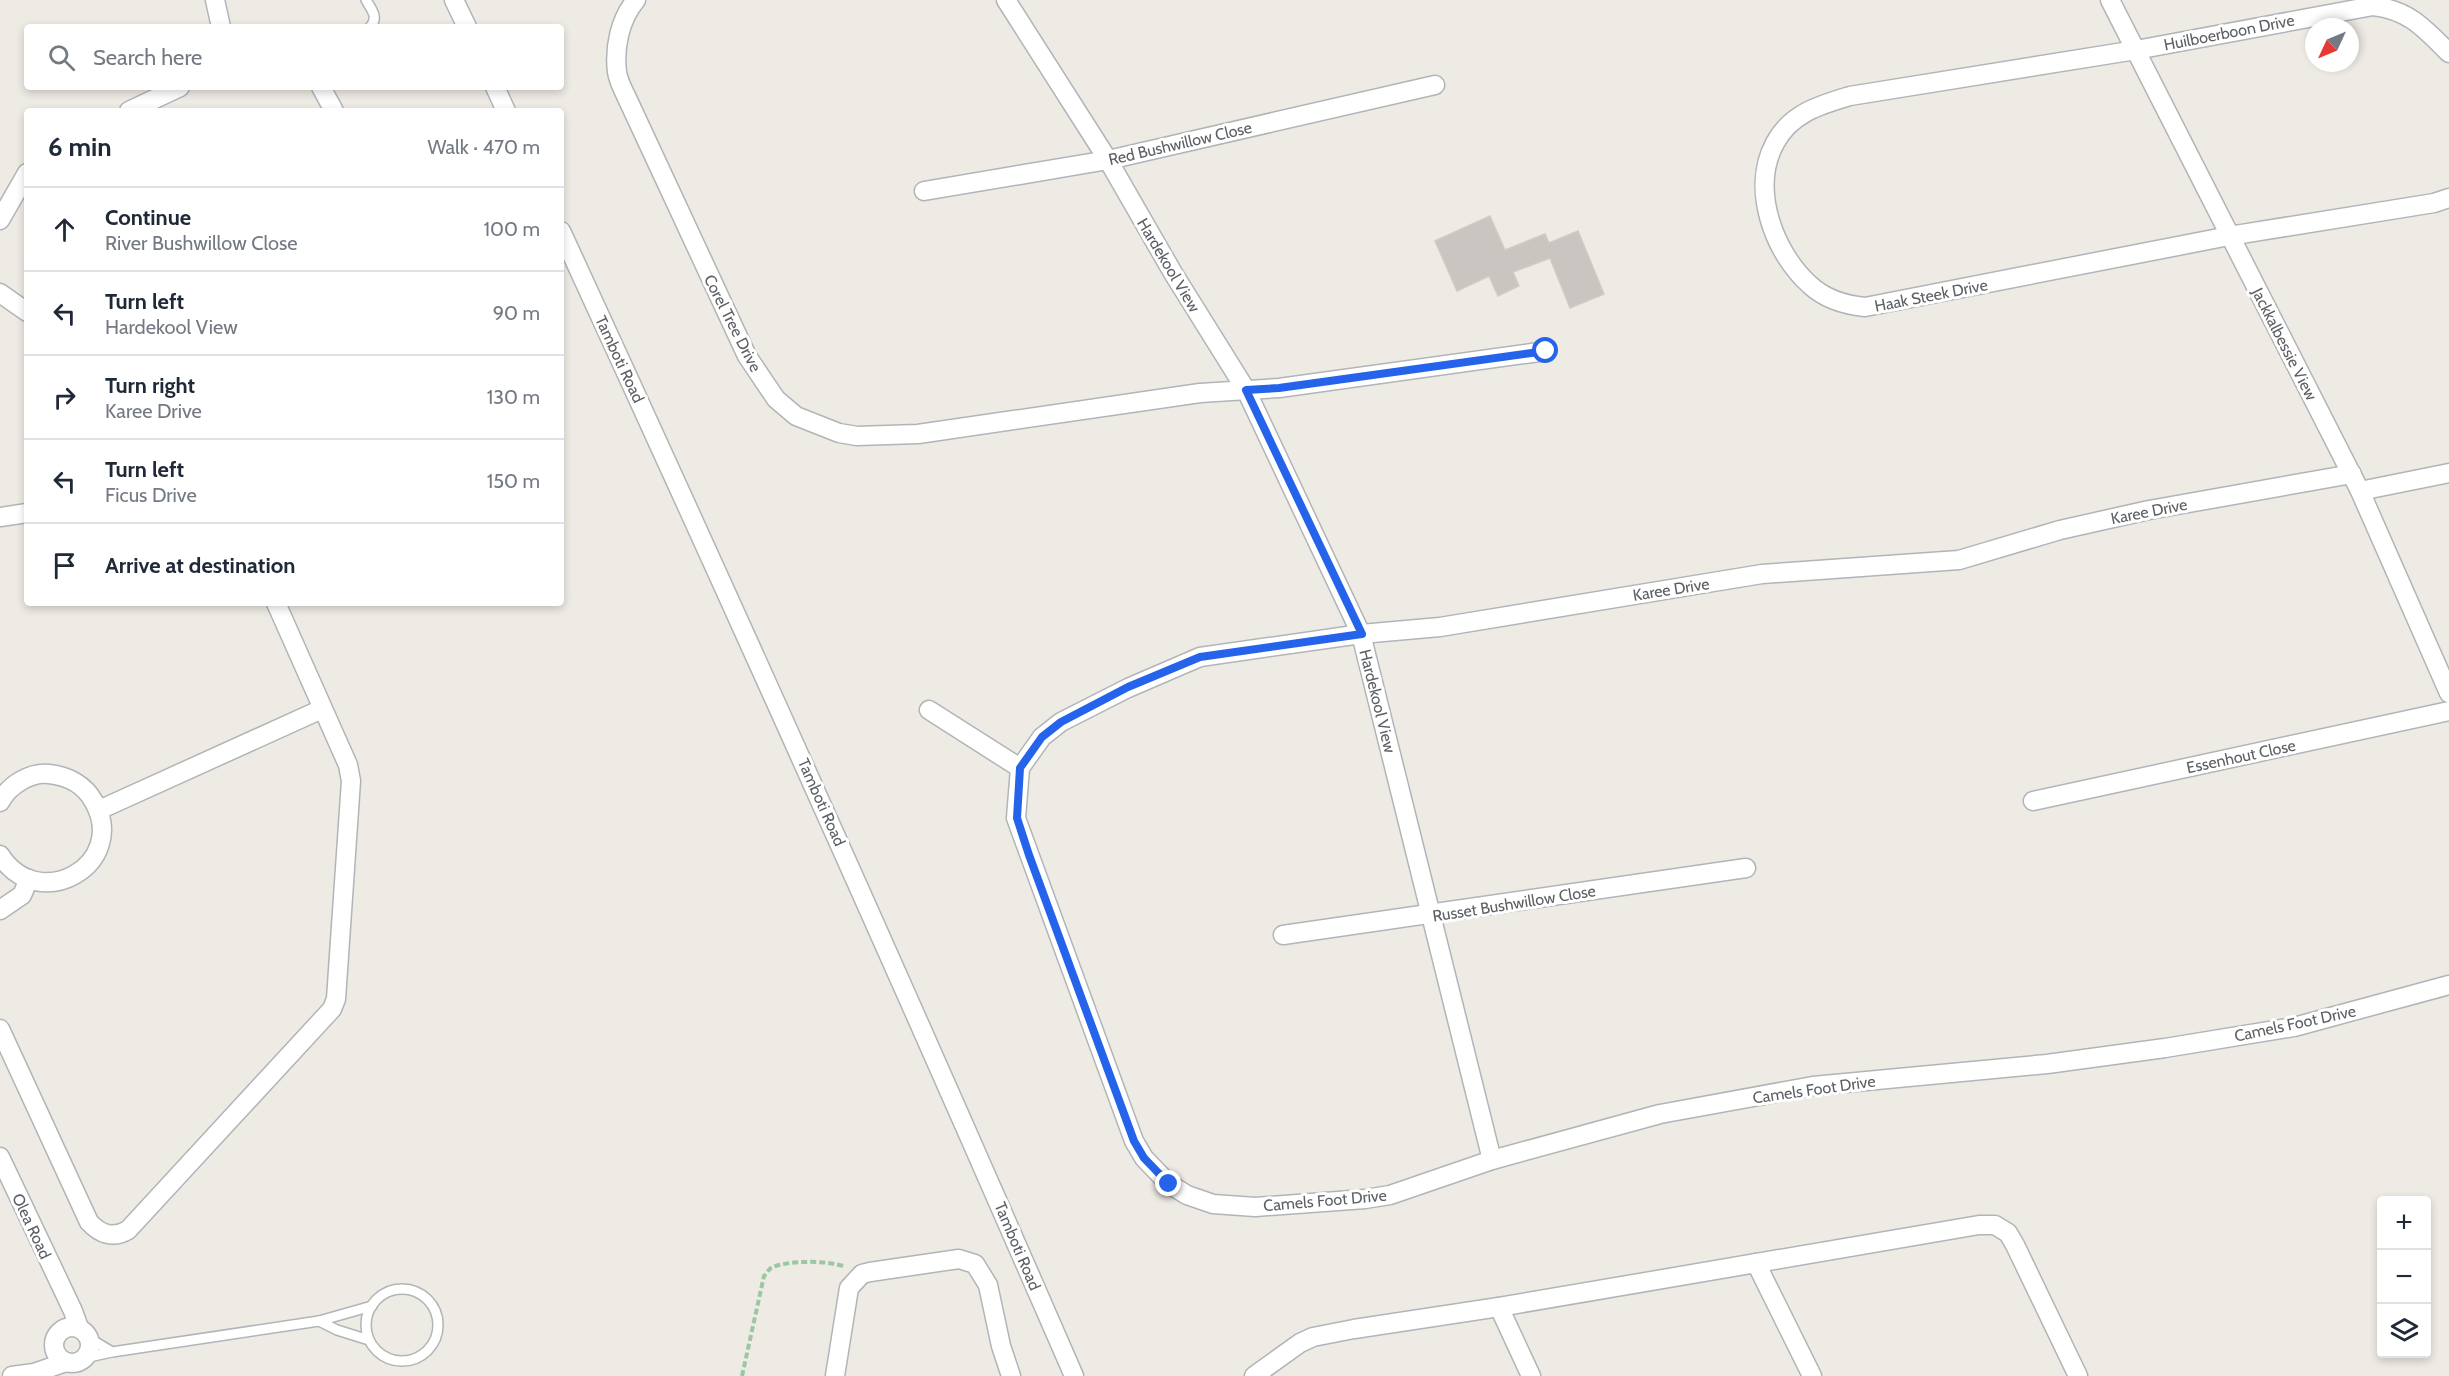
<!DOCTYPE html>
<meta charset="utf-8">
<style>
:root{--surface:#fff;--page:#f6f6f7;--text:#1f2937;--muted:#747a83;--line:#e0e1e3}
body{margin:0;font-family:Cabin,sans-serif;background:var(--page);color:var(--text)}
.controls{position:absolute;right:18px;bottom:18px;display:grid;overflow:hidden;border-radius:6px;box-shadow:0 3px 9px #0003}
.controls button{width:54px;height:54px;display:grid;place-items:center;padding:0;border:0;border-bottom:2px solid var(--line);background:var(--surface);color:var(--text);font:30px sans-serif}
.compass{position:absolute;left:2305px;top:18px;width:54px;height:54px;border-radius:50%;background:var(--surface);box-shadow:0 3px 9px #0003;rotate:226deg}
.stop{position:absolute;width:18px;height:18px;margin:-14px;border:4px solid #2563eb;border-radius:50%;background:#fff}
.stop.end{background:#2563eb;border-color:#fff;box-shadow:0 2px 6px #0008}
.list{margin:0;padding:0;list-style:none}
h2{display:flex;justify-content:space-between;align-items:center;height:78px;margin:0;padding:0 24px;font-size:26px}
h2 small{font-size:20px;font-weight:400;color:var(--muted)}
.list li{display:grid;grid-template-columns:39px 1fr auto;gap:18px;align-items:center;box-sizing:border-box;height:84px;padding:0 24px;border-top:2px solid var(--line)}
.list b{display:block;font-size:22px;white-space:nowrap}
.list p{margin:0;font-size:20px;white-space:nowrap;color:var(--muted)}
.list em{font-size:20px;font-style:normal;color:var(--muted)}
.icon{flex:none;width:33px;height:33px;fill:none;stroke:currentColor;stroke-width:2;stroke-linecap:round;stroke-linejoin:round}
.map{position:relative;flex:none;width:2449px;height:1376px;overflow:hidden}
.search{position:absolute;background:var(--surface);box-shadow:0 3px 9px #0003;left:24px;top:24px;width:540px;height:66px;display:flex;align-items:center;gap:15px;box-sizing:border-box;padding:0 21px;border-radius:6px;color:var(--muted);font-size:22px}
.panel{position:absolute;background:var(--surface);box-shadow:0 3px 9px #0003;left:24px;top:108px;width:540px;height:498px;border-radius:6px}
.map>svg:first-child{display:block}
.building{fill:#cac5c1;stroke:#d2cbc2;stroke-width:1.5}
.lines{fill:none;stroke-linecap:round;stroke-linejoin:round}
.lane-casing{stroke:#b1b5b8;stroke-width:12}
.street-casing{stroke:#b1b5b8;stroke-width:21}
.path{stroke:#9bc8a2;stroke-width:4;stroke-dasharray:6 3;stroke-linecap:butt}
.lane{stroke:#fff;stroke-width:9}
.street{stroke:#fff;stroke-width:18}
.route{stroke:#2563eb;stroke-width:8}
.labels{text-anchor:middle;stroke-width:6;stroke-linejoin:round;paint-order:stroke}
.street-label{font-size:16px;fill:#5c6064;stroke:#fff}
</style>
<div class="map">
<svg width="2449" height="1376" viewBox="0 0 2449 1376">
<rect width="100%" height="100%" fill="#eeeae4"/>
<polygon class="building" points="1490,216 1505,250 1545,234 1549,243 1578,231 1604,294 1570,308 1550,258 1513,272 1519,286 1498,296 1489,276 1457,291 1435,241"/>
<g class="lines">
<g class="lane-casing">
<g id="lane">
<path d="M366,0C372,10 379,18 370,27"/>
<circle cx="402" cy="1325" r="36"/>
<polyline points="319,1321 337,1330 369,1340"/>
<polyline points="89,1338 112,1352"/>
<polyline points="84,1358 112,1352 319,1321 372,1306"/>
</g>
</g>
<g class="street-casing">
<g id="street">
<polyline points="215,0 221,27"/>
<polyline points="454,0 467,27"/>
<path d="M636,0C620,19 614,47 617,72C618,80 623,90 627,98L747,356L776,399L796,416L839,433L857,436L918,434L1200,393L1279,388L1546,351"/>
<polyline points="1006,0 1108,160 1173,273 1246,390 1361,634 1492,1160"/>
<polyline points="2110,0 2360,491 2449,693"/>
<path d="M2449,53C2424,28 2409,10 2373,6L2136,50L1850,96C1820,105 1791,113 1775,143C1750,189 1774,253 1810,285C1825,299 1845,305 1865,307L2229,236L2434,203L2449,198"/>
<polyline points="321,87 334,111"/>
<polyline points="495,87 506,111"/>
<polyline points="129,111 180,87"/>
<polyline points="924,191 1108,160 1435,85"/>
<polyline points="0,220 27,173"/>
<path d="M561,231C736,611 907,992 1074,1376"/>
<polyline points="0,293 27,312"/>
<polyline points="2352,474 2149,510 2060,530 1959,560 1762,574 1440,627 1361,634 1200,657 1128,688 1061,722 1042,737 1020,768 1016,818 1134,1141 1144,1158 1169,1184 1187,1195 1213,1204 1255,1207 1365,1199 1390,1195 1492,1160 1660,1114 1813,1086 2047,1064 2165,1048 2294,1027 2449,985"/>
<polyline points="2360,491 2449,473"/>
<polyline points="0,517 27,513"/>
<polyline points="929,710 1020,768"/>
<polyline points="2033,801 2449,711"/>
<path d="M0,802C9,785 30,772 49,774C68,776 85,785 94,802C129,864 39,916 0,855"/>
<polyline points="99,810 322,709"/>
<polyline points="0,910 22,895 29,879"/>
<polyline points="1283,935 1746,868"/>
<path d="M0,1029L89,1222C100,1234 113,1239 128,1230L332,1009L336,999L351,781L348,765L276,603"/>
<polyline points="0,1157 73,1311 79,1328"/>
<polyline points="1756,1263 1812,1376"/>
<polyline points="1499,1307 1531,1376"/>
<circle cx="72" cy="1345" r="18"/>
<polyline points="12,1376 34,1373 66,1362"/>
<polyline points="835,1376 849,1288 862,1274 870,1272 959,1259 975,1264 988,1285 1001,1346 1011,1376"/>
<polyline points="1254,1376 1300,1343 1313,1337 1354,1329 1499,1307 1979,1225 1995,1225 2008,1233 2015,1245 2078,1376"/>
</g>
</g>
<path class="path" d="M742,1376L764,1276C767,1273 768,1270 771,1268C786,1260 830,1260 845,1267"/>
<use href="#lane" class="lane"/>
<use href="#street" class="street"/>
</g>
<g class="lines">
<polyline class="route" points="1169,1184 1144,1158 1134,1141 1029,855 1017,818 1020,768 1042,737 1061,722 1128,687 1200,657 1362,634 1246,390 1279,388 1546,351"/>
</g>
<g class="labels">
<g class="street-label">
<text transform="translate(2229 32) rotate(-11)" y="6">Huilboerboon Drive</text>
<text transform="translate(1180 143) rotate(-13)" y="6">Red Bushwillow Close</text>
<text transform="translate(1169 265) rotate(59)" y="6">Hardekool View</text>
<text transform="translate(1931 295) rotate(-11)" y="6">Haak Steek Drive</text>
<text transform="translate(733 323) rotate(63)" y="6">Corel Tree Drive</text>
<text transform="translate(2285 344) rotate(63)" y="6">Jackkalbessie View</text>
<text transform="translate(620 359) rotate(65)" y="6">Tamboti Road</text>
<text transform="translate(2149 511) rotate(-11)" y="6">Karee Drive</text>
<text transform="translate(1671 589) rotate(-9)" y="6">Karee Drive</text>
<text transform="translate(1378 701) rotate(76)" y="6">Hardekool View</text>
<text transform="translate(2241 756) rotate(-12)" y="6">Essenhout Close</text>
<text transform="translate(822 802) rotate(66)" y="6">Tamboti Road</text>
<text transform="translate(1514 903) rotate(-9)" y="6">Russet Bushwillow Close</text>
<text transform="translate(2295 1023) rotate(-12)" y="6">Camels Foot Drive</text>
<text transform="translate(1814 1089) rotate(-8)" y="6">Camels Foot Drive</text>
<text transform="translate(1325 1200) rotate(-5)" y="6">Camels Foot Drive</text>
<text transform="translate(32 1226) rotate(65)" y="6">Olea Road</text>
<text transform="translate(1018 1246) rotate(67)" y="6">Tamboti Road</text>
</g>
</g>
</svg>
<div class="controls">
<button>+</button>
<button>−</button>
<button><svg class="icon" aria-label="layers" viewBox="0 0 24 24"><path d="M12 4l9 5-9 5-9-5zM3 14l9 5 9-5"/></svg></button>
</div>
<svg class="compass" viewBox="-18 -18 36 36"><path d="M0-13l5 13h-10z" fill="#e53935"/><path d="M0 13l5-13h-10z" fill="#747a83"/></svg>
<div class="stop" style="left:1546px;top:351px"></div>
<div class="stop end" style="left:1169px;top:1184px"></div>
<div class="search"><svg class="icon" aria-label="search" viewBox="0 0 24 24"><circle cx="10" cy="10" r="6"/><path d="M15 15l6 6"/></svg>Search here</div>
<section class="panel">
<h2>6 min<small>Walk · 470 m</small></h2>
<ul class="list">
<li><svg class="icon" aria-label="ahead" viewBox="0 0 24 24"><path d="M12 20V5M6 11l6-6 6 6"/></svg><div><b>Continue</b><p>River Bushwillow Close</p></div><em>100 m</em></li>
<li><svg class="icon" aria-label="left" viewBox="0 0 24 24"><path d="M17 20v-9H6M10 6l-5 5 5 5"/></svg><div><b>Turn left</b><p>Hardekool View</p></div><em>90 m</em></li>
<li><svg class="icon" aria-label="right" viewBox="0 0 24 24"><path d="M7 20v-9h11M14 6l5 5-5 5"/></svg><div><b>Turn right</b><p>Karee Drive</p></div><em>130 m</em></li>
<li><svg class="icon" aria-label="left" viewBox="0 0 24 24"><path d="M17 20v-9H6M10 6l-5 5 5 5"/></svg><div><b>Turn left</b><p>Ficus Drive</p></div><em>150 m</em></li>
<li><svg class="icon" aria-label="arrive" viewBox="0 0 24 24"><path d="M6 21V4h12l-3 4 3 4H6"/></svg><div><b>Arrive at destination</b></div></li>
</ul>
</section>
</div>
